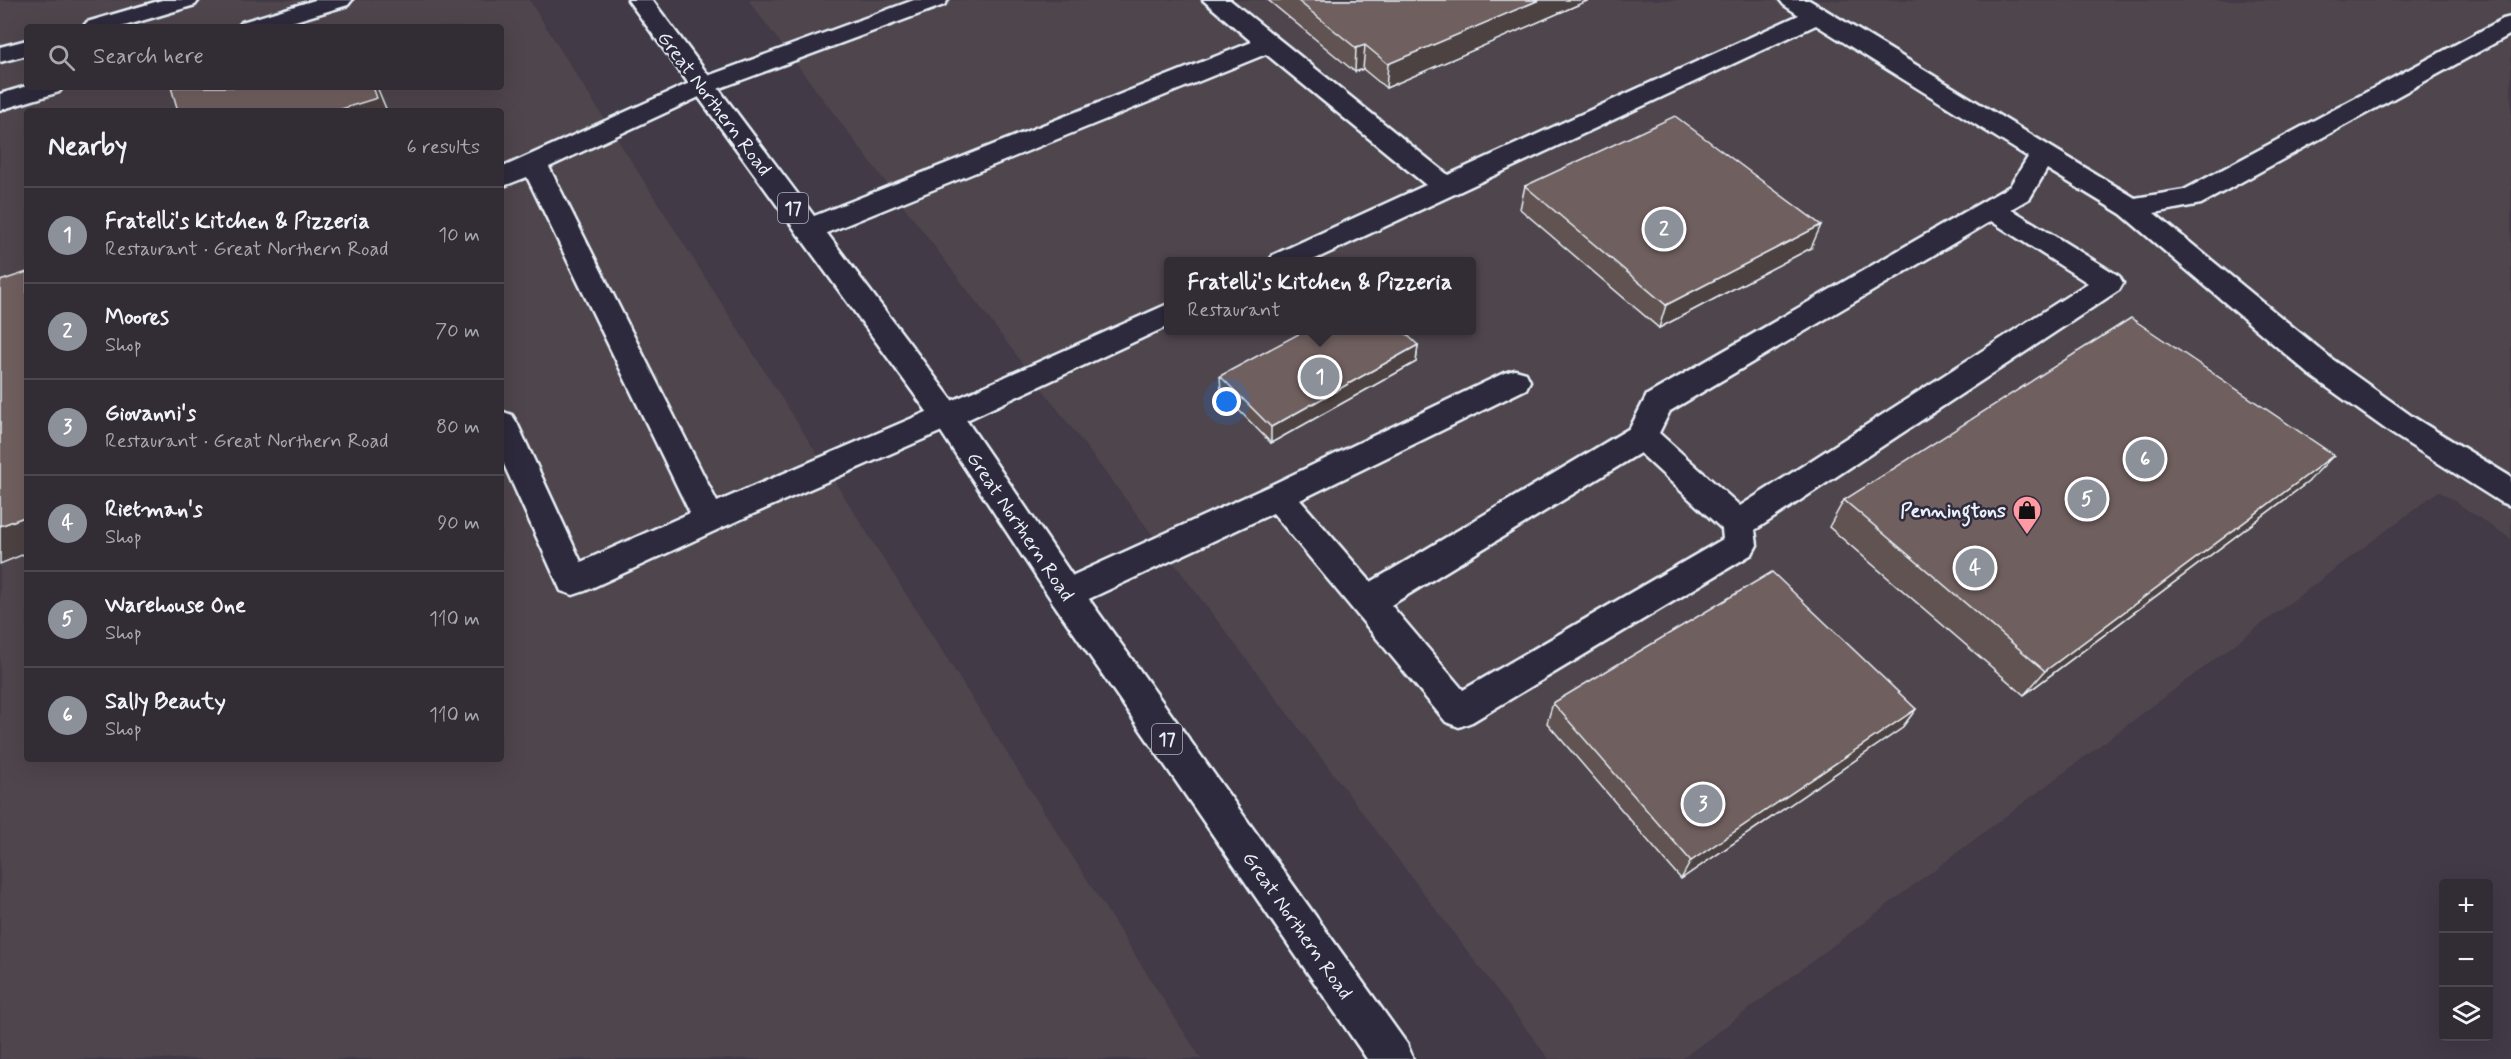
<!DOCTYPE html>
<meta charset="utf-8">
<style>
:root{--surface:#322c35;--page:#3a343d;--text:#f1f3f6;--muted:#a8a7ad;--line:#4d4850;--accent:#8c9099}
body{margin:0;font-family:Mynerve,sans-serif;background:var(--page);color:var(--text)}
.controls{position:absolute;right:18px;bottom:18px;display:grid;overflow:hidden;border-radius:6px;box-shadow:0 6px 24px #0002}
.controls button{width:54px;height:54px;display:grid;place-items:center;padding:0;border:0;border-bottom:2px solid var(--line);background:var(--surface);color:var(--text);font:30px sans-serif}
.you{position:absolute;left:1227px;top:402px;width:21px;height:21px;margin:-15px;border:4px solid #fff;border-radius:50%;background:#1a73e8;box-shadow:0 0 0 9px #1a73e833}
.badge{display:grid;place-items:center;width:39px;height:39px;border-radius:50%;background:var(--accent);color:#fff;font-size:20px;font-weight:700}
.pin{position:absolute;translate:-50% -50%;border:3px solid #fff;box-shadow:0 2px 6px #0006}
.popup{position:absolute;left:1164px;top:257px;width:312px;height:78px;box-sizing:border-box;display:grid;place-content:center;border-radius:6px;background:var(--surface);filter:drop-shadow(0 2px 4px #0005);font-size:20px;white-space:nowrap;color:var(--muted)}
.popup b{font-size:22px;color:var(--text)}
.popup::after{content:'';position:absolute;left:50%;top:100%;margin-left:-12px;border:12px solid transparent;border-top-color:var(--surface)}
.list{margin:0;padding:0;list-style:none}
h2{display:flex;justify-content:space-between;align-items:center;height:78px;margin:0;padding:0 24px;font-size:26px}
h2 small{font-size:20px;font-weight:400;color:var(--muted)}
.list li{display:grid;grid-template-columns:39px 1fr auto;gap:18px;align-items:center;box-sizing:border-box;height:96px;padding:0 24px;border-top:2px solid var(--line)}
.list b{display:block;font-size:22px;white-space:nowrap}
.list p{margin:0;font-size:20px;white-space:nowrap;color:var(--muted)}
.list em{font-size:20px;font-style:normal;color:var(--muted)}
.icon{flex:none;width:33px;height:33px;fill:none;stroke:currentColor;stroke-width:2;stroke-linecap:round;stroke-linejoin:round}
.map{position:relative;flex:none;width:2511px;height:1059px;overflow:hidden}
.search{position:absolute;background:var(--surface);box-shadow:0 6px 24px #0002;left:24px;top:24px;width:480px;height:66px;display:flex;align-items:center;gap:15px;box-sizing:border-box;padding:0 21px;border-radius:6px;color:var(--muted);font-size:22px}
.panel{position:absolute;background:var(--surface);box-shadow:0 6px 24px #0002;left:24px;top:108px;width:480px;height:654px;border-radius:6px}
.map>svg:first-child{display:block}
.built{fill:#50454e;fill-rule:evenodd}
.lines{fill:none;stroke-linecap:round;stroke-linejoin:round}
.minor-casing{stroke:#e8f1f8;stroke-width:5}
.highway-casing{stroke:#e8f1f8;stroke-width:5}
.minor{fill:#2f2a3d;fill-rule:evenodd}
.highway{fill:#2f2a3d;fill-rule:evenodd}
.wall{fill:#605251;stroke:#e8f1f8;stroke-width:1.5}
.shaded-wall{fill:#4e4242;stroke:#e8f1f8;stroke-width:1.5}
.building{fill:#705f5e;stroke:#e8f1f8;stroke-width:1.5}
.labels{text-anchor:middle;stroke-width:5;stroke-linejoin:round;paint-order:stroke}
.shield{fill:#2f2a3d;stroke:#b0b5c0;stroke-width:1.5}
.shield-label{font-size:18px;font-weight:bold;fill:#e8f1f8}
.street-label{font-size:20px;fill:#e8f1f8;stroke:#2f2a3d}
.poi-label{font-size:20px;font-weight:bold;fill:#e8f1f8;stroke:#2f2a3d;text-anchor:end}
</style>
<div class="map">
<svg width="2511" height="1059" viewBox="0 0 2511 1059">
<rect width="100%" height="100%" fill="#423a47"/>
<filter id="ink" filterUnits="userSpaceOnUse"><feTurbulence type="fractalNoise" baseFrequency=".0167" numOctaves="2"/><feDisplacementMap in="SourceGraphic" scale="12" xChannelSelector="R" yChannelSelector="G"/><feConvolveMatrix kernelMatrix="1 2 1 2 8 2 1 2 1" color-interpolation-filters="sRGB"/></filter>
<g filter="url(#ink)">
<g class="built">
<path d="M0,0H529L1201,1059H0ZM27,27H501V87H27ZM27,111H501V759H27Z"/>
<path d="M748,0H2511V539L2439,491L1682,1059H1549ZM1168,262H1472V330H1168Z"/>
</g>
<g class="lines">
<g class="minor-casing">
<g id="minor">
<polygon points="162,0 199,0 195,5 121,27 83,27 87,22"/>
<polygon points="315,0 352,0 348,5 275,27 238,27 242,22"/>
<polygon points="914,0 948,0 944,5 712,91 549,167 717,502 936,408 1168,304 1168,326 958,424 721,528 585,591 573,595 561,591 501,458 501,411 512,415 517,423 581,562 690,513 527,177 501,187 501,168 694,81"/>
<path d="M1203,0H1230L1448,175L1799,15L1784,5L1780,0H1809L2135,198L2184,190L2503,19L2511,17V34L2201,204L2154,213L2332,359L2413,417L2511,477V506L2500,502L2391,433L2310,375L2121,214L2047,169L2030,198L2011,209L2119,276L2123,283L2119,290L1755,530L1757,545L1752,554L1472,722L1459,727L1446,722L1273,513L1078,604L1066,608L1054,604L1049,594L1054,584L1267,487L1504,373L1515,370L1526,373L1530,381L1526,389L1300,500L1371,582L1630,428L1647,395L2010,186L2028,157L1816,25L1309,262H1269L1273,255L1426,185L1266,54L819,236L809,238L799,236L795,229L799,222L1252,42ZM1991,221L2088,283L1740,506L1659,433L1670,411ZM1640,453L1722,529L1723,539L1463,690L1391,605Z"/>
<polygon points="27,40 27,55 0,62 0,47"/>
<polygon points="27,86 63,87 59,92 0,110 0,94"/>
</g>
</g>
<g class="highway-casing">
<polygon id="highway" points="628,0 652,0 958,408 1078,584 1407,1044 1413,1059 1367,1059 1054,604 936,424"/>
</g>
<use href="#minor" class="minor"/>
<use href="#highway" class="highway"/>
</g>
<g class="wall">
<polygon points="1268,0 1589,0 1386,88 1363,69 1355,72"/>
<polygon points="1525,186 1811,248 1659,328 1520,209"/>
<polygon points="1418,345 1416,362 1271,443 1221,392 1220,376"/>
<polygon points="2308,482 2024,695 1829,527 1844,500"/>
<polygon points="1553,703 1916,709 1901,729 1681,879 1547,723"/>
</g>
<g class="shaded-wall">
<polygon points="1539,0 1589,0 1386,88 1388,64"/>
<polygon points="1365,45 1363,69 1355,72 1356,48"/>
<polygon points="373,87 377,87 387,111 335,111"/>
<polygon points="1821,225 1811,248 1659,328 1666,305"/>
<polygon points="1418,345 1416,362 1271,443 1271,427"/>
<polygon points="2334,455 2308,482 2024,695 2045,671"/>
<polygon points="27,516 27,553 0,564 0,526"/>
<polygon points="1916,709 1901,729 1681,879 1691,861"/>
</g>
<g class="building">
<polygon points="1297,0 1539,0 1388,64 1365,45 1356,48"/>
<polygon points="171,87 373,87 377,98 335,111 178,111"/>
<polygon points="1675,116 1821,225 1666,305 1525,186"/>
<polygon points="27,272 27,516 0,526 0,281"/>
<polygon points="2131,318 2334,455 2045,671 1844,500"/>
<polygon points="1306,330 1402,330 1418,345 1271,427 1220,376"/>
<polygon points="1772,572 1916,709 1691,861 1553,703"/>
</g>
</g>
<defs>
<g id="shop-pin" transform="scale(1.5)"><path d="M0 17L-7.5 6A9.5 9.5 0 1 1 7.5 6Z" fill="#ff9aa2" stroke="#2f2a3d"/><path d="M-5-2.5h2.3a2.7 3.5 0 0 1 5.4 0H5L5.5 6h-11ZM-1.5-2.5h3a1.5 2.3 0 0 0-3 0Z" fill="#111"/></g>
</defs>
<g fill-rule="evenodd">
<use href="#shop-pin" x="2027" y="510"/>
</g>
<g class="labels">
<g class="shield">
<rect x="778" y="193" width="30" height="30" rx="4.5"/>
<rect x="1152" y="724" width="30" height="30" rx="4.5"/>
</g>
<g class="shield-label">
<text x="793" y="214">17</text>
<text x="1167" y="745">17</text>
</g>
<g class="street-label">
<text transform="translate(715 103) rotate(53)" y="7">Great Northern Road</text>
<text transform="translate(1021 526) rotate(56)" y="7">Great Northern Road</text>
<text transform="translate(1298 925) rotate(55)" y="7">Great Northern Road</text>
</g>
<g class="poi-label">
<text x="2006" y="517">Penningtons</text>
</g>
</g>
</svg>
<div class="controls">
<button>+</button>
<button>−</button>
<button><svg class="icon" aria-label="layers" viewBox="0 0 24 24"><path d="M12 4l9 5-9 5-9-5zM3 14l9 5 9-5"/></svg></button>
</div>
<div class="you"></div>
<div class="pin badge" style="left:1320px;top:377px">1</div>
<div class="popup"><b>Fratelli's Kitchen &amp; Pizzeria</b>Restaurant</div>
<div class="pin badge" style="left:1664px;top:229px">2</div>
<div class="pin badge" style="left:1703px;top:804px">3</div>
<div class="pin badge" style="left:1975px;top:568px">4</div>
<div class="pin badge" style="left:2087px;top:499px">5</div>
<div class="pin badge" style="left:2145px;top:459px">6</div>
<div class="search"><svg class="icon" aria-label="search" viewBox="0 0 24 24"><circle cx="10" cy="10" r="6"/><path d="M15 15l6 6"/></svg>Search here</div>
<section class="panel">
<h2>Nearby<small>6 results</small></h2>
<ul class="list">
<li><span class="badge">1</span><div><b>Fratelli's Kitchen &amp; Pizzeria</b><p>Restaurant · Great Northern Road</p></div><em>10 m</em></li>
<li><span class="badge">2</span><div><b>Moores</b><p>Shop</p></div><em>70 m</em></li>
<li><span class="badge">3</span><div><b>Giovanni's</b><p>Restaurant · Great Northern Road</p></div><em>80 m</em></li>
<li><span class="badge">4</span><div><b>Rietman's</b><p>Shop</p></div><em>90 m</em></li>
<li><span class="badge">5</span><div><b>Warehouse One</b><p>Shop</p></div><em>110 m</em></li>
<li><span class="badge">6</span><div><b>Sally Beauty</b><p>Shop</p></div><em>110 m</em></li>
</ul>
</section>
</div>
